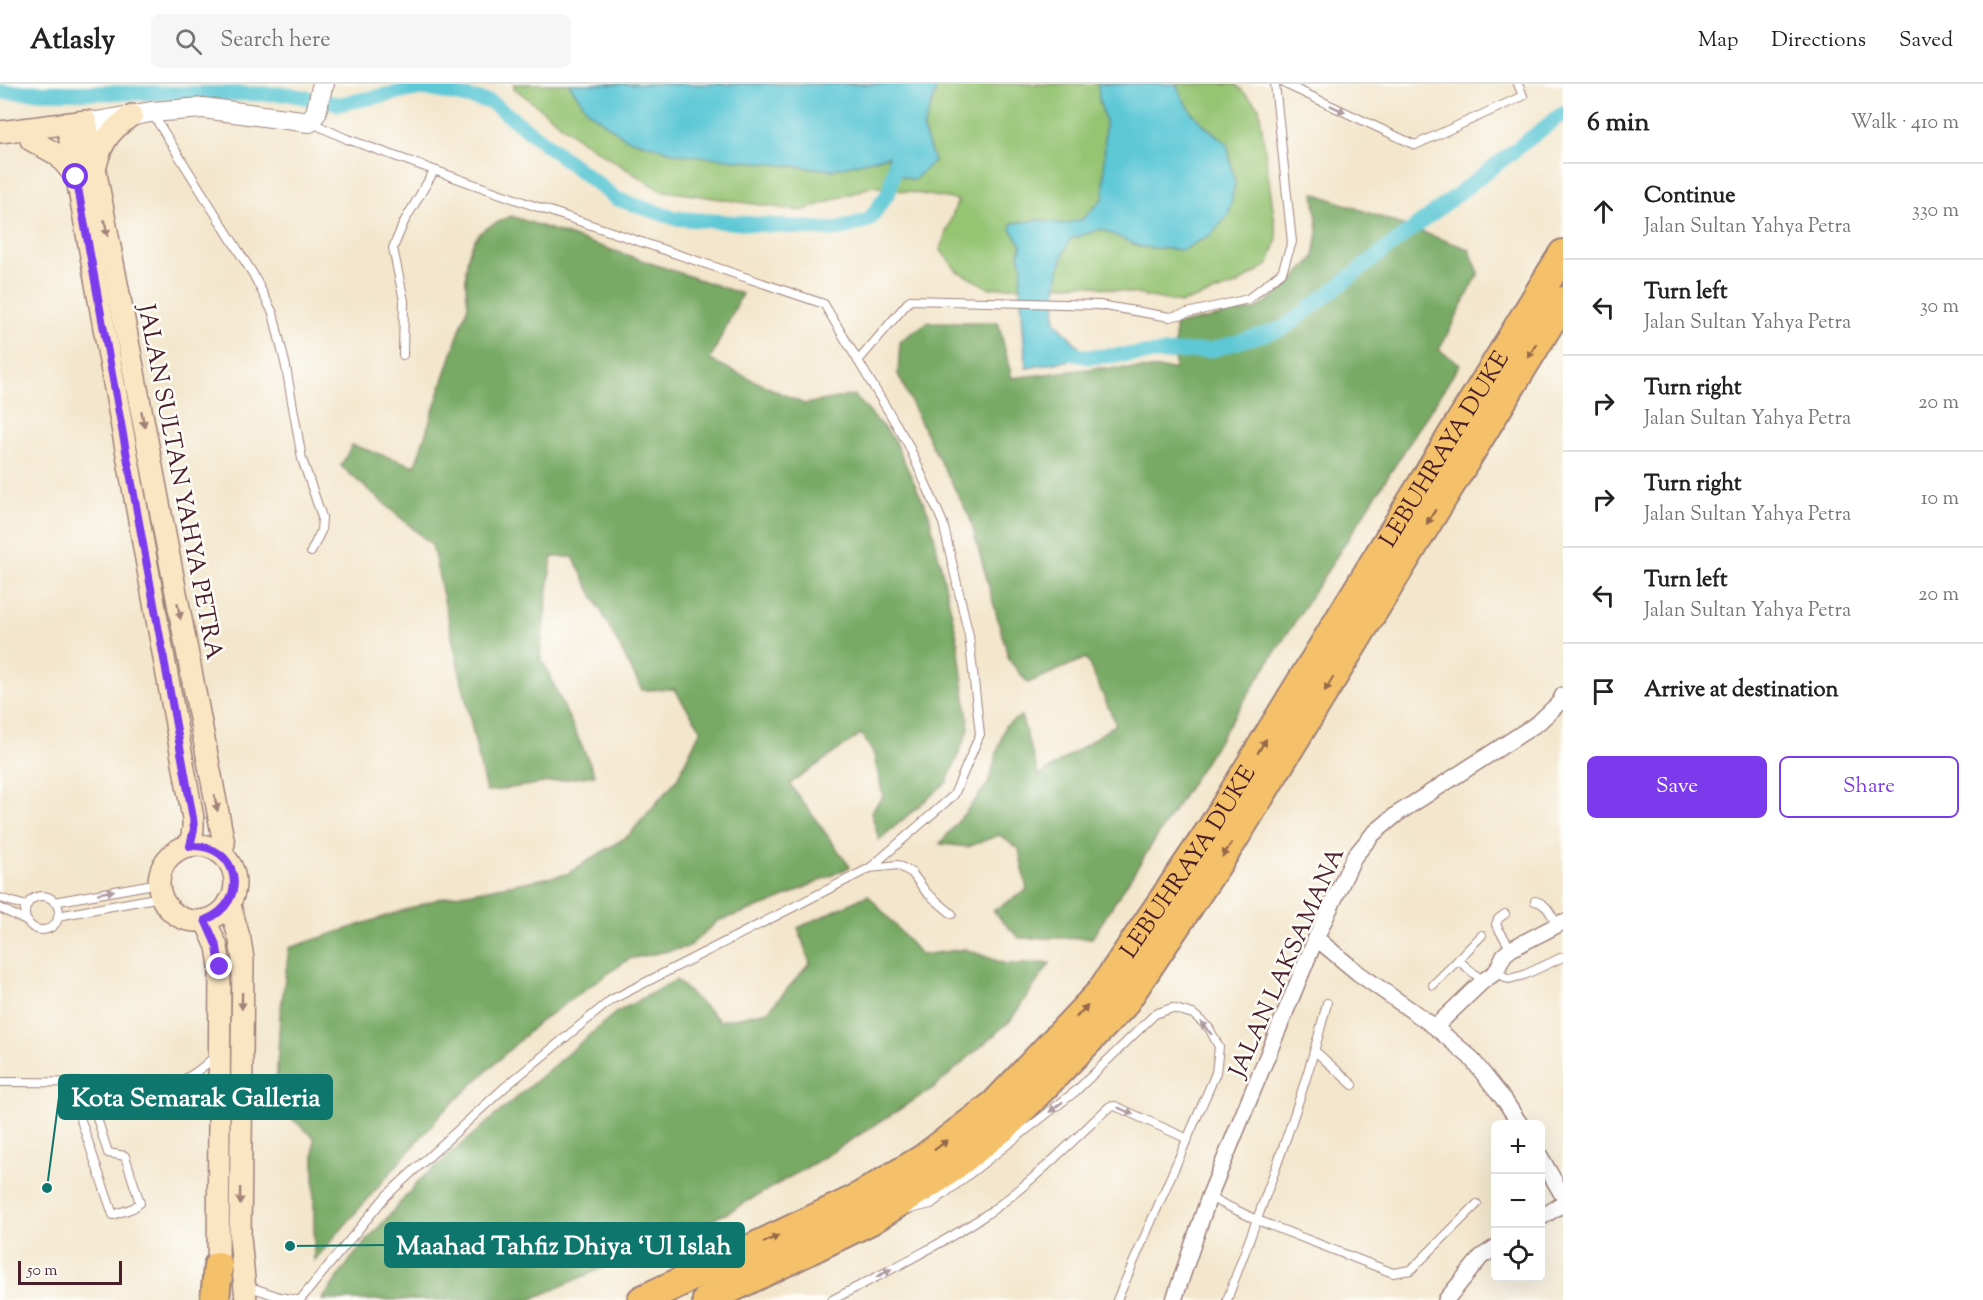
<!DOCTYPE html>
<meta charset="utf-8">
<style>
:root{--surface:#fff;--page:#f6f6f6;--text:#222;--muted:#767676;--line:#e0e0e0;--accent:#7c3aed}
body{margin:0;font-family:"Sorts Mill Goudy",serif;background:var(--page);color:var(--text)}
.controls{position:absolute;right:18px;bottom:18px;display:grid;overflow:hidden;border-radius:9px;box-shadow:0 6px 24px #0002}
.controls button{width:54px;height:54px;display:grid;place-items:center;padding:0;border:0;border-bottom:2px solid var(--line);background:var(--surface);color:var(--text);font:30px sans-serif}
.scale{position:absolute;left:18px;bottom:15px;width:104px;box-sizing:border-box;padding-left:6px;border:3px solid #4a1f2b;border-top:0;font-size:16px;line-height:21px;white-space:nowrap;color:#4a1f2b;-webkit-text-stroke:4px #fdfcf7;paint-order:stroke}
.stop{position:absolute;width:18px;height:18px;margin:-14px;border:4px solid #7c3aed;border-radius:50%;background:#fff}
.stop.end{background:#7c3aed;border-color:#fff;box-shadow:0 2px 6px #0008}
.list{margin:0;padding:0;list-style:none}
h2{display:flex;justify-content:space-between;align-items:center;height:78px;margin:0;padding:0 24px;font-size:26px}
h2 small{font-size:20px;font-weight:400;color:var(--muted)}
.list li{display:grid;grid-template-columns:39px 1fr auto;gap:18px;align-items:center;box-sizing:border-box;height:96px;padding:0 24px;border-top:2px solid var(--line)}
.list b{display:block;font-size:22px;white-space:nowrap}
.list p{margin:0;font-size:20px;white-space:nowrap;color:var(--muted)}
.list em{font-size:20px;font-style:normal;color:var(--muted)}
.actions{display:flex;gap:12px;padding:18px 24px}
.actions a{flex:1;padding:14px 0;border:2px solid var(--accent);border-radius:9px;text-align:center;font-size:21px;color:var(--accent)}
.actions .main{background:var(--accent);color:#fff}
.icon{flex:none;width:33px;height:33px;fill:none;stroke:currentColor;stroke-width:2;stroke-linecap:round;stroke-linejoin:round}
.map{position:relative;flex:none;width:1563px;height:1216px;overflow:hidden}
header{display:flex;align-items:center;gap:36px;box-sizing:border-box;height:84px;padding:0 30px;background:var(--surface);border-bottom:2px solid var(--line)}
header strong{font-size:28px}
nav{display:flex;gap:33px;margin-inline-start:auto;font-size:21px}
.search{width:420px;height:54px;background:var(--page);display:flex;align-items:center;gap:15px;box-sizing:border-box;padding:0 21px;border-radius:9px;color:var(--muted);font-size:22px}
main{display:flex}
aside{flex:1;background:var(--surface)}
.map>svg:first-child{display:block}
.green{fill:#95c473;stroke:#70724f;stroke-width:1.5}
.forest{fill:#78aa65;stroke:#616448;stroke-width:1.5}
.water{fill:#5dc8d6;stroke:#547480;stroke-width:1.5}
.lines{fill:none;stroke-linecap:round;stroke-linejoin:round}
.canal{stroke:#5dc8d6;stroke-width:15}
.service-casing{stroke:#9e827c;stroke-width:10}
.minor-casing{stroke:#9e827c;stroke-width:18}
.tertiary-casing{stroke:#9e827c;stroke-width:22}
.secondary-casing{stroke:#9e827c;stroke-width:24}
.motorway-casing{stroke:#9e827c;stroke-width:32}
.service{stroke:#fff;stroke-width:8}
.minor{stroke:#fff;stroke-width:15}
.tertiary{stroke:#fff;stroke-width:20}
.secondary{stroke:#fbe6c4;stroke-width:21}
.motorway{stroke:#f4c16b;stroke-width:28}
.oneway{fill:#ae9aa0}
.oneway2{fill:#a28278}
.oneway3{fill:#966848}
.route{stroke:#7c3aed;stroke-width:8}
.labels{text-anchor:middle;stroke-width:5;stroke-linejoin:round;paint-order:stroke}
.street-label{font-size:24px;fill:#4a1f2b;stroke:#fdfcf7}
.leader{fill:none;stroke:#0f766e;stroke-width:2}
.callout-dot{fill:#0f766e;stroke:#fdfcf7;stroke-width:2}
.callout{fill:#0f766e;stroke:#0f766e;stroke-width:2}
.callout-label{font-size:26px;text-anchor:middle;font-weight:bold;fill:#fff}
</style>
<header>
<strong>Atlasly</strong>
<div class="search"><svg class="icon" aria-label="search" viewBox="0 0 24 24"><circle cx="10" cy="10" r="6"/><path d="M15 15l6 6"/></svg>Search here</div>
<nav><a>Map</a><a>Directions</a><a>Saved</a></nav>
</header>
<main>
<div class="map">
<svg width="1563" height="1216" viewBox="0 0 1563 1216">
<rect width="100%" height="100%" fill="#fdfcf7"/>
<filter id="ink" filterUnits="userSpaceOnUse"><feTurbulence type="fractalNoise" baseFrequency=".0167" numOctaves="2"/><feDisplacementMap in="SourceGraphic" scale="12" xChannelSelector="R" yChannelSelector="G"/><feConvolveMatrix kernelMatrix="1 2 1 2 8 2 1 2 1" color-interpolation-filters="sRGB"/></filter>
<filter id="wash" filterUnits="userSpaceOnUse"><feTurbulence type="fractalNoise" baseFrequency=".008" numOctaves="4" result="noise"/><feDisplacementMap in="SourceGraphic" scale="24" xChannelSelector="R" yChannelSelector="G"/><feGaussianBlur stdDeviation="1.35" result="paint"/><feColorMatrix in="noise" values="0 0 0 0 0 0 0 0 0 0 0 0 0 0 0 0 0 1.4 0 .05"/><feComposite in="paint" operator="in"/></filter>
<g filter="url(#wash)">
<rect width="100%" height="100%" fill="#f3e6cc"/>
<polygon class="green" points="514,0 1235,0 1259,23 1277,154 1269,180 1236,201 1181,219 1085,200 989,204 957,187 940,165 958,116 873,102 801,127 660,106 583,58 514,4"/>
<g class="forest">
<polygon points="1314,109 1469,165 1479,189 1439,266 1460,280 1092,854 1019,854 993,827 1027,806 1019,765 999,751 968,763 940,760 988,700 1005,642 1021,632 1039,692 1116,640 1086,574 1028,599 1009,576 970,434 930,358 898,290 900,257 928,238 998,238 1012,294 1097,284 1175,285 1175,241 1256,225 1286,204 1314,173 1318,147"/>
<path d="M511,132L742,210L710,276L804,320L854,311L893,354L929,430L957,553L969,644L947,698L879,756L871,728L883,712L873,668L861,650L790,700L850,783L769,820L718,837L688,863L629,875L538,939L441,1030L314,1177V1053L275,1021L280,932L289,864L441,814L567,790L628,752L677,695L701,645L674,605L642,606L573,473H552L540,571L595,691L486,708L432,461L341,382L352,361L415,382L468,221C465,198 463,170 478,151C483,144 503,136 511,132Z"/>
<polygon points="868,811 921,871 965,865 1006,880 1050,879 1010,937 935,1003 816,1078 727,1129 530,1216 322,1216 351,1175 420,1096 615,929 676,896 720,937 768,927 810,879 798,844"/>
</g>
<g class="water">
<polygon points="569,0 938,0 923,45 934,77 914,96 888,88 888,72 831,86 679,70 625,54 588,27"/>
<path d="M1098,0H1176C1188,29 1202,41 1227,59L1235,99L1229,130L1212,150L1183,166L1140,163L1101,145L1070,155C1056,183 1056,206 1055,237L1088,273L1026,284L1020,201L1022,182L1019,170L1022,161L1011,145L1012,139L1039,136L1064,140L1083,135L1104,113L1105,35L1099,16Z"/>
</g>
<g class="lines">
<g class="canal">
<polyline points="0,8 287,10 339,20 422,4 491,18 617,115 674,134 835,146 869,136 889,108 897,71"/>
<polyline points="1070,269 1088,273 1211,266 1284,244 1563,29"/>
</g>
</g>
</g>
<g filter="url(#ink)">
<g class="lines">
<g class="service-casing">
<g id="service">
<polyline points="1285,0 1415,61 1523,12 1518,0"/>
<polyline points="152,29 253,190 273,229 286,283 302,375 322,433 321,447 311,468"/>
<polyline points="403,271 404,217 393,164 404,138 434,87"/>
<polyline points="858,277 910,216 1099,221 1170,233 1248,215 1282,188 1292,158 1275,0"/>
<polyline points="870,784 898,781 912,789 926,808 952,830"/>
<circle cx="42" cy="829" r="17"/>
<polyline points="0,814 26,822"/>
<path d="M1535,817C1548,820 1551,831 1557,841"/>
<polyline points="54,818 159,799"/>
<polyline points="0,824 28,838"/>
<polyline points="1505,830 1498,835 1496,841 1511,865"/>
<polyline points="58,832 161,813"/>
<polyline points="1458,876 1482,851"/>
<polyline points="1496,888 1509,895 1524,891 1563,873"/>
<polyline points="1433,901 1458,876 1483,897"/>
<polyline points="1315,967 1353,1001"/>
<path d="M0,998L176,999C192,993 204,983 216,971"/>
<polyline points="68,998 113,1131 133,1124 140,1119 125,1072 108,1069 86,999"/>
<polyline points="176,999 203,1014 213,1030"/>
<polyline points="1209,1113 1257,1136 1393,1189 1411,1186 1477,1120"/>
<polyline points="910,1125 931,1120 1076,1007 1155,930 1172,924 1193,930 1209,944 1219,963 1216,989 1117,1216"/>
<polyline points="247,1202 280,1213 297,1216"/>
<polyline points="300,1216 386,1112 505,1003 611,916 870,784 954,711 980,650 969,552 943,439 908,360 824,220 526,119 347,55 310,38"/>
<path d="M832,1216C882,1190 933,1165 981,1134C1028,1103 1068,1061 1109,1023L1115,1022L1188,1055"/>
<path d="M1227,1216C1263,1118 1302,1021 1327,919"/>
</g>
</g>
<g class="minor-casing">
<g id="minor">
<polyline points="1316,854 1358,889 1435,943 1470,973 1505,1017 1520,1040"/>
<polyline points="1435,943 1483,897 1496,888 1504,871 1511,865 1563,838"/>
<polyline points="1540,1072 1563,1112"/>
<polyline points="1540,1134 1563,1120"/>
<polyline points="1174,1216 1209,1113 1316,854 1354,773 1373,750 1397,730 1538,639 1559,619 1563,611"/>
<polyline points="1446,1216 1481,1173 1496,1163"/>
</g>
</g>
<g class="tertiary-casing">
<polyline id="tertiary" points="86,37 97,38 151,28 203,24 309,38 316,29 322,3 324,0"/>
</g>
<g class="secondary-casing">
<g id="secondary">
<polyline points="67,40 193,734 193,745 190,762"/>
<polyline points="0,48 86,37 224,760 220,769"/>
<polyline points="31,56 58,71 76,93"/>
<path d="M96,82C102,56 111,46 132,31"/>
<circle cx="197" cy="799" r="38"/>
<polyline points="229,818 240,856 243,875 240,1153 246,1216"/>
<polyline points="205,836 217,863 220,883 218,1182 221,1195"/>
</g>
</g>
<g class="motorway-casing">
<g id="motorway">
<polyline points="215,1216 218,1182"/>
<path id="s1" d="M642,1216L854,1116L923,1075L994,1021L1100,909L1212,744L1563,170"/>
<polyline points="707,1216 871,1136 941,1092 1006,1041 1122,922 1233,756 1563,217"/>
</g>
</g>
<use href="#service" class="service"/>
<use href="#minor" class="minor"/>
<use href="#tertiary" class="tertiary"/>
<use href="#secondary" class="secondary"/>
<use href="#motorway" class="motorway"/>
</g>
<defs><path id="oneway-solid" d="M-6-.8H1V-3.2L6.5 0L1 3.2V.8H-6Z" transform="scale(1.5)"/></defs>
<g class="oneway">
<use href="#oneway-solid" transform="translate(1338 25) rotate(25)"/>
<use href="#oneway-solid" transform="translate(106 808) rotate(-10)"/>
<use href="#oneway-solid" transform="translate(1206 944) rotate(-131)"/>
<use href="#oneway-solid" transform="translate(1056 1023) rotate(142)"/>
<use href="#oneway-solid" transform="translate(1126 1027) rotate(24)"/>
<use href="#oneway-solid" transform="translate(884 1189) rotate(-27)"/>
</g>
<g class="oneway2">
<use href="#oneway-solid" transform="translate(106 144) rotate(79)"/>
<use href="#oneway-solid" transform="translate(143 335) rotate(79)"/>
<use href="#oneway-solid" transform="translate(179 527) rotate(79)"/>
<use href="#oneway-solid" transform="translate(216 719) rotate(79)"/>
<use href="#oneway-solid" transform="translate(242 917) rotate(91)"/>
<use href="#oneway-solid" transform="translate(240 1112) rotate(91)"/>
</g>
<g class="oneway3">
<use href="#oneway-solid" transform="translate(1532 267) rotate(121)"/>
<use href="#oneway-solid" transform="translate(1431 433) rotate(121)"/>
<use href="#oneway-solid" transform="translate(1329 600) rotate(121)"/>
<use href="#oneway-solid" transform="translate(1262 662) rotate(-59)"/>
<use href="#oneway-solid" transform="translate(1227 766) rotate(124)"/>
<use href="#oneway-solid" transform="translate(1082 927) rotate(-47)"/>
<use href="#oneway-solid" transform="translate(941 1061) rotate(-37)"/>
<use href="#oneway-solid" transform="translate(771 1155) rotate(-25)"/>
</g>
</g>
<g class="lines" filter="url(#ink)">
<path class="route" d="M76,93L193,734L194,745L190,762C239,759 251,818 205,836L217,863L220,883"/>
</g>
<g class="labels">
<g class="street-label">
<text dy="8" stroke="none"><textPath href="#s1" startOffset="1202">LEBUHRAYA DUKE</textPath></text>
<text transform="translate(181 398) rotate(79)" y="8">JALAN SULTAN YAHYA PETRA</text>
<text dy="8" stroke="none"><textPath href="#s1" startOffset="716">LEBUHRAYA DUKE</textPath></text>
<text transform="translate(1286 878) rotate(-66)" y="8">JALAN LAKSAMANA</text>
</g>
</g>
<path class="leader" d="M47 1104L59 1013M290 1162L385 1161"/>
<g class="callout-dot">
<circle cx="47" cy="1104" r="6"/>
<circle cx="290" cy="1162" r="6"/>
</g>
<g class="callout">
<rect x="59" y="991" width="273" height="44" rx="6"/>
<rect x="385" y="1139" width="359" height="44" rx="6"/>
</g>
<g class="callout-label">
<text x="196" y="1022">Kota Semarak Galleria</text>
<text x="564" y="1170">Maahad Tahfiz Dhiya ‘Ul Islah</text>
</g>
</svg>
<div class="controls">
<button>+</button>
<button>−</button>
<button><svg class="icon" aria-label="locate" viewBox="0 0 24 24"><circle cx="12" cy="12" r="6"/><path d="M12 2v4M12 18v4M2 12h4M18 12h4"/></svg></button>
</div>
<div class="scale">50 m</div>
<div class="stop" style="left:76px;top:93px"></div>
<div class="stop end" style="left:220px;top:883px"></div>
</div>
<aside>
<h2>6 min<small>Walk · 410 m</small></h2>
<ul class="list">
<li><svg class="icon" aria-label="ahead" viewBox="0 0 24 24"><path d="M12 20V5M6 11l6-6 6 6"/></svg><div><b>Continue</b><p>Jalan Sultan Yahya Petra</p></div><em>330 m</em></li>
<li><svg class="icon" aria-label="left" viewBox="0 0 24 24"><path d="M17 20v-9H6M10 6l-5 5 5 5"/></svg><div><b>Turn left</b><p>Jalan Sultan Yahya Petra</p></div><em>30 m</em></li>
<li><svg class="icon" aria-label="right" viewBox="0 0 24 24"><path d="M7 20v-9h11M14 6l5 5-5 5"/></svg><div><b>Turn right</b><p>Jalan Sultan Yahya Petra</p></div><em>20 m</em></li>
<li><svg class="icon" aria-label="right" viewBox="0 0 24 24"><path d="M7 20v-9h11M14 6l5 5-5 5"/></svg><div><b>Turn right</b><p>Jalan Sultan Yahya Petra</p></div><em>10 m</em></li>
<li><svg class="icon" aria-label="left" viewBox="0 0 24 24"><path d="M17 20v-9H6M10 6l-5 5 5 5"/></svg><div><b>Turn left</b><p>Jalan Sultan Yahya Petra</p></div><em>20 m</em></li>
<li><svg class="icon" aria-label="arrive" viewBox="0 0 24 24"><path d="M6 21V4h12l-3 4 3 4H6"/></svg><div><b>Arrive at destination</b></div></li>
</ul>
<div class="actions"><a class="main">Save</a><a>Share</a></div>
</aside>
</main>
